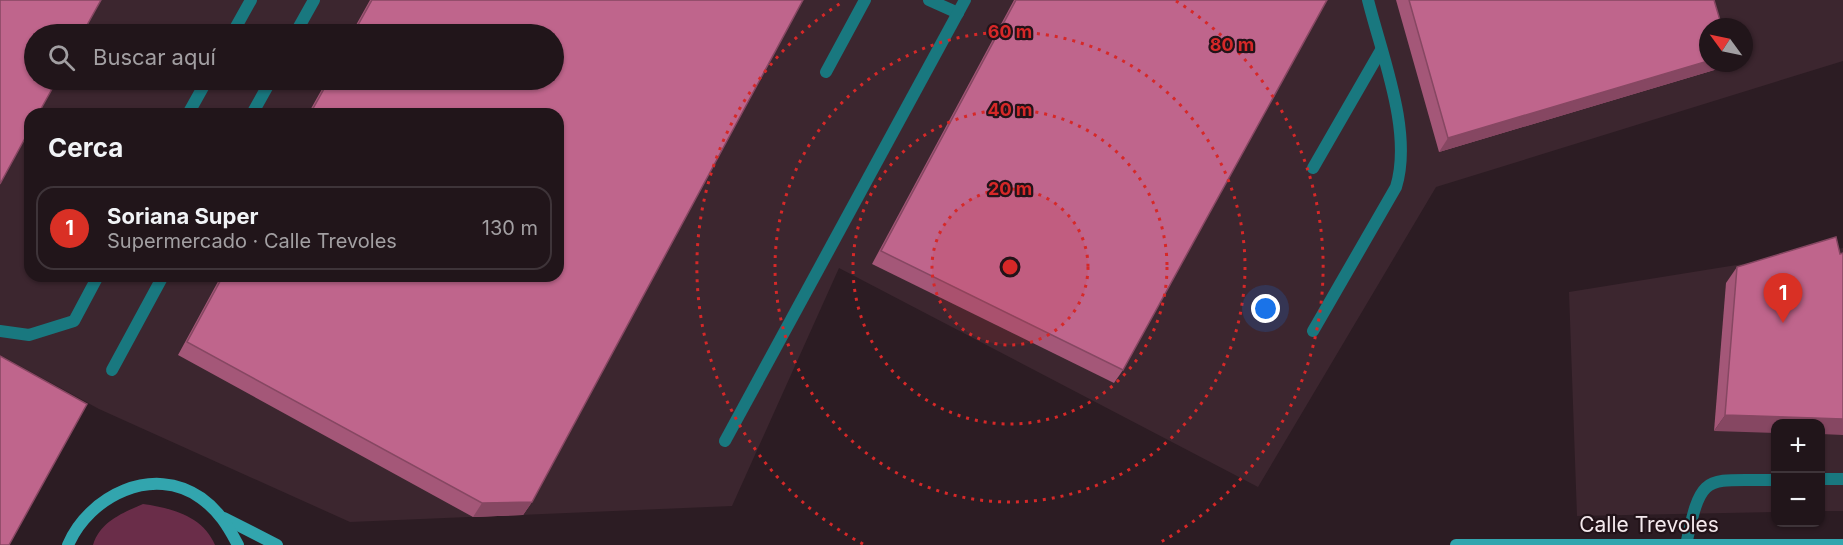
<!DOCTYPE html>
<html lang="es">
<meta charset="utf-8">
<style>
:root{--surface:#21151a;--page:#291e23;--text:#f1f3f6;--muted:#a29fa2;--line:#3e3439;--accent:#d93025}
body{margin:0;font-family:Inter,sans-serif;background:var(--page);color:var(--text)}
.controls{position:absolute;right:18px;bottom:18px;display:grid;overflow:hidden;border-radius:12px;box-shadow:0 2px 4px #0004}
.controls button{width:54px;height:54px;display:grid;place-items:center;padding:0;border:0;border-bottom:2px solid var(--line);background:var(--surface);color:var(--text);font:30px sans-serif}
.compass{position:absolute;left:1699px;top:18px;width:54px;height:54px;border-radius:50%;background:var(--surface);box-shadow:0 2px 4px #0004;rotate:303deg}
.you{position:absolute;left:1266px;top:309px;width:21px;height:21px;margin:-15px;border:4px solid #fff;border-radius:50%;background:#1a73e8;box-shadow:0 0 0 9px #1a73e833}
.badge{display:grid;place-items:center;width:39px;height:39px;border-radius:50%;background:var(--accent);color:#fff;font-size:20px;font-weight:700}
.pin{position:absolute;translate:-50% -50px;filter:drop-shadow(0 2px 3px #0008)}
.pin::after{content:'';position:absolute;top:32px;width:21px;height:18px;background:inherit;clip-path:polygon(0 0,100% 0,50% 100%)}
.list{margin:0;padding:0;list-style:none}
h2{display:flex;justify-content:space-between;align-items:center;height:78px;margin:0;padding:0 24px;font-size:26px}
h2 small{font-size:20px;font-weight:400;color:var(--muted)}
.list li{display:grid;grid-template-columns:39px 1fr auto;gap:18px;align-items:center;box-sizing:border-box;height:84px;margin:0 12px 12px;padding:0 12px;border:2px solid var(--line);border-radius:18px}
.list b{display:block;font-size:22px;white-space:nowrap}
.list p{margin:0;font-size:20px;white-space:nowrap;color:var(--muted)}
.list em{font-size:20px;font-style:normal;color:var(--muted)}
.icon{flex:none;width:33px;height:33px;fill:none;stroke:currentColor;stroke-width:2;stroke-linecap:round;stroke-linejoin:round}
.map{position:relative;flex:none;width:1843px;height:545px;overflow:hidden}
.search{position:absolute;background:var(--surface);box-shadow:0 2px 4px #0004;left:24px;top:24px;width:540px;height:66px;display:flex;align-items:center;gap:15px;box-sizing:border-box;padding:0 21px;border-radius:33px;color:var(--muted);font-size:22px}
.panel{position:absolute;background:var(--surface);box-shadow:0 2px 4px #0004;left:24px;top:108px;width:540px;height:174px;border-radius:18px}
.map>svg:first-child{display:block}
.built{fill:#3c262f;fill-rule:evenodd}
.green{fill:#6a2d49}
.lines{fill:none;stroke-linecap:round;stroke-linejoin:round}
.lane{stroke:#19787f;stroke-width:12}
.secondary{stroke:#32a5ae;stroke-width:12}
.wall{fill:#a45778}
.shaded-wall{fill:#864762}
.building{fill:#bf658c;stroke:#864762;stroke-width:1.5}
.ring{fill:none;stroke:#d62828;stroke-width:3;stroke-dasharray:3 6}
.labels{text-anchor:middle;stroke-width:4.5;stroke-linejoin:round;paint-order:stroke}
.street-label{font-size:21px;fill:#f4e9ed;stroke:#221319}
.centre{fill:#d62828;stroke:#221319;stroke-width:3}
.ring-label{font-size:18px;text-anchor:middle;font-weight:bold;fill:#d62828;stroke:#221319;stroke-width:4.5;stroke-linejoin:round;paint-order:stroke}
</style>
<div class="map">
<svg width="1843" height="545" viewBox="0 0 1843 545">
<rect width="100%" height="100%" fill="#2c1c23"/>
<g class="built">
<path d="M0,0H1843V61L1436,187L1258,487L839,268L732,506L350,522L99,409L0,355ZM1708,27H1744V63H1708ZM34,34H554V80H34ZM30,114H558V276H30Z"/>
<polygon points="1843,248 1843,511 1821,511 1820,424 1776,424 1775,512 1577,516 1569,292"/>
</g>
<path class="green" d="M143,504C171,508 203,516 215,545H93C100,522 122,513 143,504Z"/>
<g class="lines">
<g class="lane">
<polyline points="929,0 958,13"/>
<polyline points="232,34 251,0"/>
<polyline points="295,34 314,0"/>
<polyline points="826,72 865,0"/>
<polyline points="188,114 207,80"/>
<polyline points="252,114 271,80"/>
<polyline points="1313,168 1381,50"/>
<polyline points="0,331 29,335 74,321 98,276"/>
<path d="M1313,331L1396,187C1413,132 1382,56 1368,0"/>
<polyline points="112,370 163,276"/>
<polyline points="725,441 965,0"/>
<polyline points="1820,479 1843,479"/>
<path d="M1686,545C1702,470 1704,481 1776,480"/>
</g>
<g class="secondary">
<polyline points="224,518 277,545"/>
<path d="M68,545C89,496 153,464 201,498C219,511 228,526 238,545"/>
<polyline points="1456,545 1843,545"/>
</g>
</g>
<g class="wall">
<polygon points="370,0 803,0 532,502 523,515 473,517 178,355 221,276 558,276 558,114 308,114 327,80 554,80 554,34 351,34"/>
<polygon points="1014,0 1327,0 1123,370 1114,383 872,264"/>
<polygon points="1396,0 1714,0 1708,63 1724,63 1721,68 1439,152"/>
<polygon points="1840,254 1714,431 1726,283 1737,267"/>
</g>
<g class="shaded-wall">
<polygon points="1708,61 1708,63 1724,63 1721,68 1439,152 1448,138"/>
<polygon points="1725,415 1843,419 1843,435 1821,434 1821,423 1776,423 1776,433 1714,431"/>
<polygon points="532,502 523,515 473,517 482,503"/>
</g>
<g class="building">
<polygon points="0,0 101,0 82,34 34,34 34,80 57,80 38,114 30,114 30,129 0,184"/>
<polygon points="372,0 803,0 532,502 482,503 187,342 223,276 558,276 558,114 310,114 329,80 554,80 554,34 353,34"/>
<polygon points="1016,0 1327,0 1123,370 881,251"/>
<polygon points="1409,0 1714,0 1722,27 1708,27 1708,61 1448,138"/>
<polygon points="1836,237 1840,254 1843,253 1843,419 1725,415 1737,267"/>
<polygon points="0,356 87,404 9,545 0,545"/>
</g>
<circle cx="1010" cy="267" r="78" fill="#d62828" fill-opacity=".12"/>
<g class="ring">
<circle cx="1010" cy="267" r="78"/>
<circle cx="1010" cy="267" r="157"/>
<circle cx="1010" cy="267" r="235"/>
<path d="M863 544A314 314 0 0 1 844 1M1176 1A314 314 0 0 1 1157 544"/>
</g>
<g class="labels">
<g class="street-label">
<text x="1649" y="532">Calle Trevoles</text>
</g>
</g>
<circle cx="1010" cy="267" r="9" class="centre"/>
<g class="ring-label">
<text x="1010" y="38">60 m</text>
<text x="1232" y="51">80 m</text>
<text x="1010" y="116">40 m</text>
<text x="1010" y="195">20 m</text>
</g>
</svg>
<div class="controls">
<button>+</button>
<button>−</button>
</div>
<svg class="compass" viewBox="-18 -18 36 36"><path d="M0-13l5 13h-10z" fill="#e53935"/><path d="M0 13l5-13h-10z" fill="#a29fa2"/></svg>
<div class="you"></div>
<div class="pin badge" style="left:1783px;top:323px">1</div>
<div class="search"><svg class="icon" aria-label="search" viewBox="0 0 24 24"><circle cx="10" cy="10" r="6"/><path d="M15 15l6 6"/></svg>Buscar aquí</div>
<section class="panel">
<h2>Cerca<small></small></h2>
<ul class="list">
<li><span class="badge">1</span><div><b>Soriana Super</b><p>Supermercado · Calle Trevoles</p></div><em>130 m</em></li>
</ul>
</section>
</div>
